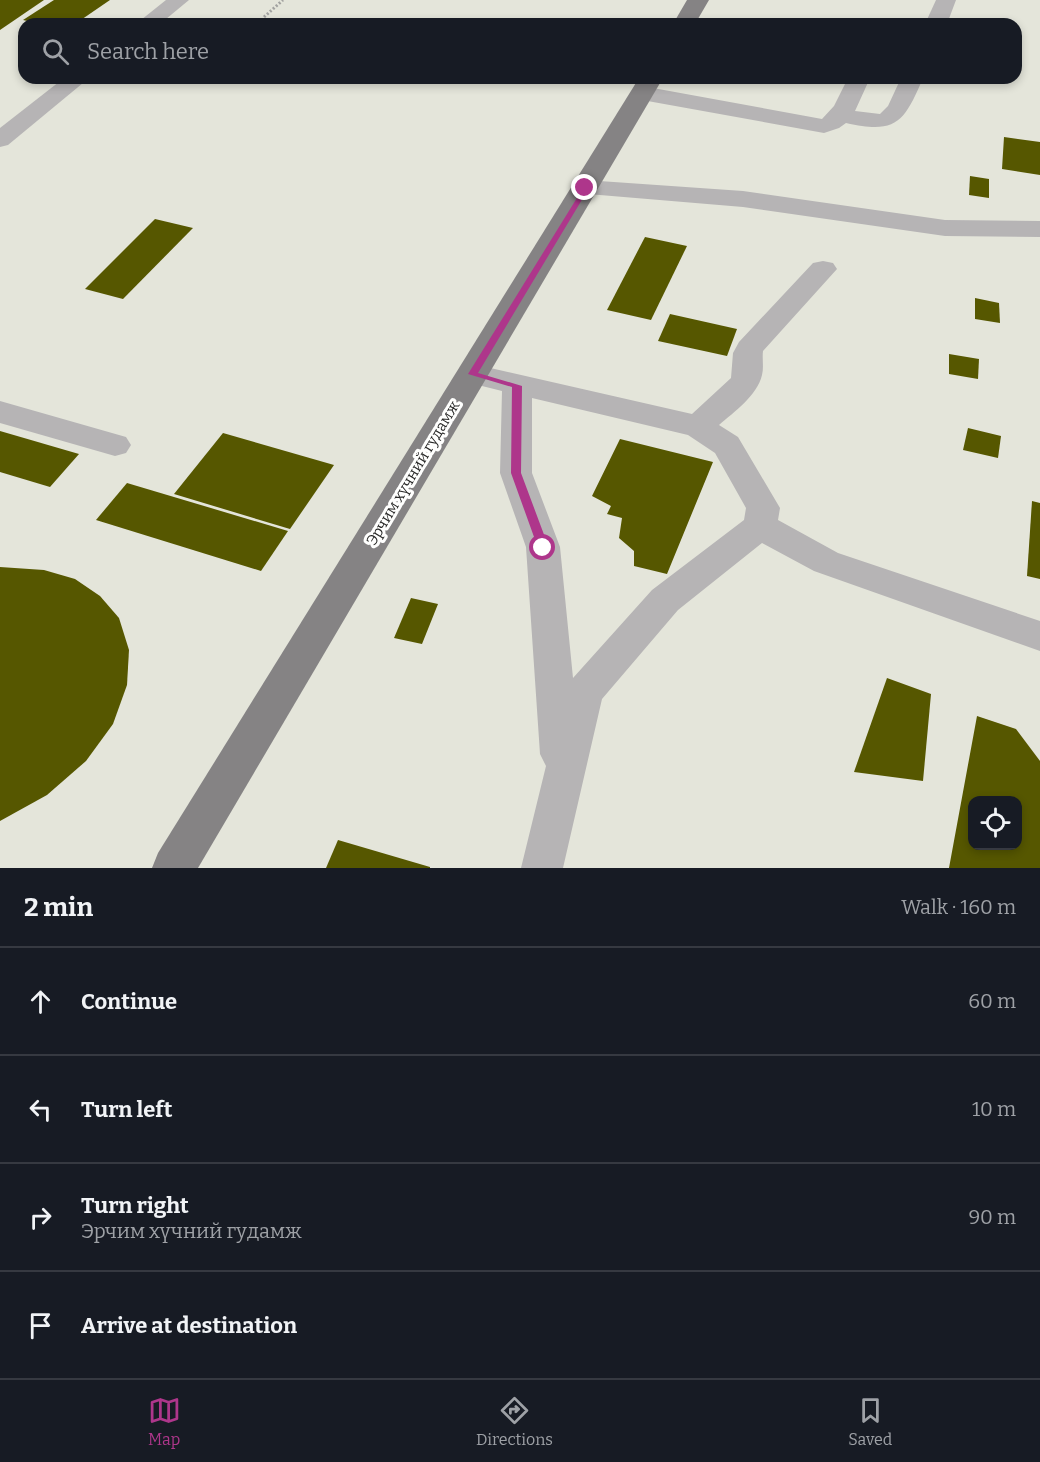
<!DOCTYPE html>
<meta charset="utf-8">
<style>
:root{--surface:#171b24;--page:#242831;--text:#f1f3f6;--muted:#9ea1a6;--line:#363941;--accent:#ae368b}
body{margin:0;font-family:Bitter,serif;background:var(--page);color:var(--text)}
.controls{position:absolute;right:18px;bottom:18px;display:grid;overflow:hidden;border-radius:12px;box-shadow:0 3px 9px #0003}
.controls button{width:54px;height:54px;display:grid;place-items:center;padding:0;border:0;border-bottom:2px solid var(--line);background:var(--surface);color:var(--text);font:30px sans-serif}
.stop{position:absolute;width:18px;height:18px;margin:-14px;border:4px solid #ae368b;border-radius:50%;background:#fff}
.stop.end{background:#ae368b;border-color:#fff;box-shadow:0 2px 6px #0008}
.list{margin:0;padding:0;list-style:none}
h2{display:flex;justify-content:space-between;align-items:center;height:78px;margin:0;padding:0 24px;font-size:26px}
h2 small{font-size:20px;font-weight:400;color:var(--muted)}
.list li{display:grid;grid-template-columns:39px 1fr auto;gap:18px;align-items:center;box-sizing:border-box;height:108px;padding:0 24px;border-top:2px solid var(--line)}
.list b{display:block;font-size:22px;white-space:nowrap}
.list p{margin:0;font-size:20px;white-space:nowrap;color:var(--muted)}
.list em{font-size:20px;font-style:normal;color:var(--muted)}
.icon{flex:none;width:33px;height:33px;fill:none;stroke:currentColor;stroke-width:2;stroke-linecap:round;stroke-linejoin:round}
.map{position:relative;flex:none;width:1040px;height:868px;overflow:hidden}
.search{position:absolute;background:var(--surface);box-shadow:0 3px 9px #0003;left:18px;right:18px;top:18px;height:66px;display:flex;align-items:center;gap:15px;box-sizing:border-box;padding:0 21px;border-radius:18px;color:var(--muted);font-size:22px}
.sheet{height:510px;background:var(--surface)}
nav{display:flex;justify-content:space-around;align-items:center;box-sizing:border-box;height:84px;border-top:2px solid var(--line);background:var(--surface);font-size:16px;color:var(--muted)}
nav a{display:grid;justify-items:center;gap:3px}
nav .on{color:var(--accent)}
.map>svg:first-child{display:block}
.built{fill:#e4e5da;fill-rule:evenodd}
.building{fill:#565700;fill-rule:evenodd}
.lines{fill:none;stroke-linecap:round;stroke-linejoin:round}
.path{stroke:#a2a2a0;stroke-width:3;stroke-dasharray:2 2;stroke-linecap:butt}
.minor{fill:#b6b4b5;fill-rule:evenodd}
.major{fill:#858384;fill-rule:evenodd}
.route{fill:#ae368b}
.labels{text-anchor:middle;stroke-width:6;stroke-linejoin:round;paint-order:stroke}
.street-label{font-size:15px;fill:#272726;stroke:#fffffe}
</style>
<div class="map">
<svg width="1040" height="868" viewBox="0 0 1040 868">
<rect width="100%" height="100%" fill="#f0f0ed"/>
<path class="built" d="M0,0H1040V868H0ZM24,24H1016V78H24ZM972,800H1018V846H972Z"/>
<g class="building">
<polygon points="0,0 44,0 0,30"/>
<polygon points="54,0 110,0 75,24 40,24 23,20"/>
<polygon points="1004,137 1040,142 1040,175 1002,169"/>
<polygon points="970,176 989,179 989,198 969,195"/>
<polygon points="155,219 193,228 123,299 85,289"/>
<polygon points="645,237 687,246 651,320 607,310"/>
<polygon points="975,298 999,303 1000,323 975,319"/>
<polygon points="670,314 737,329 727,356 658,341"/>
<polygon points="949,354 979,359 978,379 949,374"/>
<polygon points="968,428 1001,436 998,458 963,450"/>
<polygon points="0,431 79,454 50,487 0,472"/>
<polygon points="223,433 334,465 290,529 174,494"/>
<polygon points="620,439 713,462 667,574 634,566 634,551 619,538 622,518 607,514 611,506 592,496"/>
<polygon points="127,483 288,531 261,571 96,520"/>
<polygon points="1032,501 1040,503 1040,579 1027,576"/>
<polygon points="0,567 44,570 75,579 100,596 119,618 129,650 127,685 113,724 86,761 47,795 0,821"/>
<polygon points="411,598 438,604 422,644 394,638"/>
<polygon points="887,678 931,694 923,781 854,772"/>
<path d="M977,716L1016,729L1040,761V868H949ZM972,800H1018V846H972Z"/>
<polygon points="338,840 430,867 430,868 326,868"/>
</g>
<g class="lines">
<polyline class="path" points="264,17 283,0"/>
<g class="minor">
<polygon points="166,0 189,0 160,24 136,24"/>
<polygon points="936,0 956,0 947,24 925,24"/>
<polygon points="64,78 89,78 8,145 0,147 0,128"/>
<path d="M848,78H870L855,111L880,114L888,106L901,78H923C904,123 896,134 846,123L839,128L824,133L642,100L634,98L631,93L634,88L642,86L822,119L834,106Z"/>
<polygon points="585,180 743,191 945,220 1040,221 1040,237 945,236 743,207 576,193 572,188 576,183"/>
<path d="M823,261L833,263L837,269L763,351C762,359 764,367 762,375C757,396 734,412 719,425L738,437L780,508L778,520L838,553L1040,621V651L814,571L762,543L678,610L602,699L563,868H521L546,766L540,754L526,547L500,473L502,391L462,381L458,374L462,367L473,364L692,414L731,378L733,353L739,342L813,263ZM532,398L688,435L715,453L746,508L744,520L652,590L573,678L560,547L532,473Z"/>
<polygon points="0,401 126,437 131,445 126,453 115,456 0,423"/>
</g>
<g class="major">
<polygon points="687,0 709,0 695,24 673,24"/>
<polygon points="639,78 663,78 198,868 152,868 158,853"/>
</g>
</g>
<polygon class="route" points="585,185 589,188 478,373 522,386 521,473 549,548 543,552 538,548 511,473 512,387 468,374"/>
<g class="labels">
<g class="street-label">
<text transform="translate(413 473) rotate(-59)" y="5">Эрчим хүчний гудамж</text>
</g>
</g>
</svg>
<div class="controls">
<button><svg class="icon" aria-label="locate" viewBox="0 0 24 24"><circle cx="12" cy="12" r="6"/><path d="M12 2v4M12 18v4M2 12h4M18 12h4"/></svg></button>
</div>
<div class="stop" style="left:543px;top:548px"></div>
<div class="stop end" style="left:585px;top:188px"></div>
<div class="search"><svg class="icon" aria-label="search" viewBox="0 0 24 24"><circle cx="10" cy="10" r="6"/><path d="M15 15l6 6"/></svg>Search here</div>
</div>
<section class="sheet">
<h2>2 min<small>Walk · 160 m</small></h2>
<ul class="list">
<li><svg class="icon" aria-label="ahead" viewBox="0 0 24 24"><path d="M12 20V5M6 11l6-6 6 6"/></svg><div><b>Continue</b></div><em>60 m</em></li>
<li><svg class="icon" aria-label="left" viewBox="0 0 24 24"><path d="M17 20v-9H6M10 6l-5 5 5 5"/></svg><div><b>Turn left</b></div><em>10 m</em></li>
<li><svg class="icon" aria-label="right" viewBox="0 0 24 24"><path d="M7 20v-9h11M14 6l5 5-5 5"/></svg><div><b>Turn right</b><p>Эрчим хүчний гудамж</p></div><em>90 m</em></li>
<li><svg class="icon" aria-label="arrive" viewBox="0 0 24 24"><path d="M6 21V4h12l-3 4 3 4H6"/></svg><div><b>Arrive at destination</b></div></li>
</ul>
</section>
<nav>
<a class="on"><svg class="icon" aria-label="map" viewBox="0 0 24 24"><path d="M3 6l6-2 6 2 6-2v14l-6 2-6-2-6 2zM9 4v14M15 6v14"/></svg>Map</a>
<a><svg class="icon" aria-label="directions" viewBox="0 0 24 24"><path d="M12 3l9 9-9 9-9-9zM9 14v-3h6M13 9l2 2-2 2"/></svg>Directions</a>
<a><svg class="icon" aria-label="saved" viewBox="0 0 24 24"><path d="M7 4h10v16l-5-4-5 4z"/></svg>Saved</a>
</nav>
